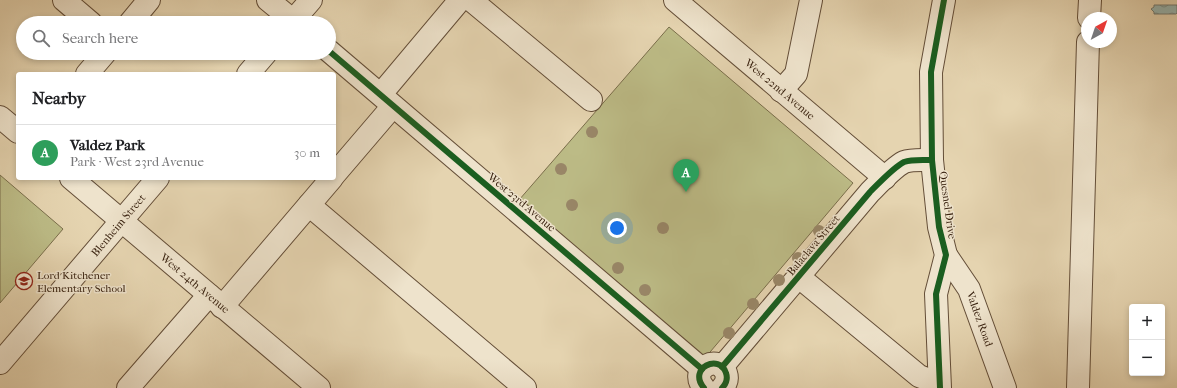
<!DOCTYPE html>
<meta charset="utf-8">
<style>
:root{--surface:#fff;--page:#f2f2f2;--text:#202124;--muted:#757577;--line:#e0e0e0;--accent:#8f2418}
body{margin:0;font-family:"IM FELL French Canon",serif;background:var(--page);color:var(--text)}
.controls{position:absolute;right:12px;bottom:12px;display:grid;overflow:hidden;border-radius:4px;box-shadow:0 2px 6px #0003}
.controls button{width:36px;height:36px;display:grid;place-items:center;padding:0;border:0;border-bottom:1px solid var(--line);background:var(--surface);color:var(--text);font:20px sans-serif}
.compass{position:absolute;left:1081px;top:12px;width:36px;height:36px;border-radius:50%;background:var(--surface);box-shadow:0 2px 6px #0003;rotate:40deg}
.you{position:absolute;left:617px;top:228px;width:14px;height:14px;margin:-10px;border:3px solid #fff;border-radius:50%;background:#1a73e8;box-shadow:0 0 0 6px #1a73e833}
.badge{display:grid;place-items:center;width:26px;height:26px;border-radius:50%;background:var(--accent);color:#fff;font-size:13px;font-weight:700}
.pin{position:absolute;translate:-50% -33px;filter:drop-shadow(0 1px 2px #0008)}
.pin::after{content:'';position:absolute;top:21px;width:14px;height:12px;background:inherit;clip-path:polygon(0 0,100% 0,50% 100%)}
.list{margin:0;padding:0;list-style:none}
h2{display:flex;justify-content:space-between;align-items:center;height:52px;margin:0;padding:0 16px;font-size:17px}
h2 small{font-size:13px;font-weight:400;color:var(--muted)}
.list li{display:grid;grid-template-columns:26px 1fr auto;gap:12px;align-items:center;box-sizing:border-box;height:56px;padding:0 16px;border-top:1px solid var(--line)}
.list b{display:block;font-size:15px;white-space:nowrap}
.list p{margin:0;font-size:13px;white-space:nowrap;color:var(--muted)}
.list em{font-size:13px;font-style:normal;color:var(--muted)}
.icon{flex:none;width:22px;height:22px;fill:none;stroke:currentColor;stroke-width:2;stroke-linecap:round;stroke-linejoin:round}
.map{position:relative;flex:none;width:1177px;height:388px;overflow:hidden}
.search{position:absolute;background:var(--surface);box-shadow:0 2px 6px #0003;left:16px;top:16px;width:320px;height:44px;display:flex;align-items:center;gap:10px;box-sizing:border-box;padding:0 14px;border-radius:22px;color:var(--muted);font-size:15px}
.panel{position:absolute;background:var(--surface);box-shadow:0 2px 6px #0003;left:16px;top:72px;width:320px;height:108px;border-radius:4px}
.map>svg:first-child{display:block}
.park{fill:#bcbb86;stroke:#7a6e4b}
.water{fill:url(#water-waves);stroke:#727b72}
.lines{fill:none;stroke-linecap:round;stroke-linejoin:round}
.minor-casing{stroke:#644e38;stroke-width:24}
.minor{stroke:#eee3cc;stroke-width:22}
.cycleway-casing{stroke:#eee3cc;stroke-width:8}
.cycleway{stroke:#1b5e20;stroke-width:6}
.tree{fill:#998768}
.labels{text-anchor:middle;stroke-width:3;stroke-linejoin:round;paint-order:stroke}
.street-label{font-size:11px;fill:#392210;stroke:#eee3cc}
.poi-label{font-size:11px;fill:#392210;stroke:#eee3cc;text-anchor:start}
</style>
<div class="map">
<svg width="1177" height="388" viewBox="0 0 1177 388">
<defs>
<pattern id="water-waves" width="16" height="10" patternUnits="userSpaceOnUse"><rect width="16" height="10" fill="#98b7b3"/><path d="M0 5q4-4 8 0t8 0" fill="none" stroke="#7d9490"/></pattern>
</defs>
<rect width="100%" height="100%" fill="#e5d4b0"/>
<filter id="stains"><feTurbulence type="fractalNoise" baseFrequency=".005" numOctaves="4"/><feColorMatrix values="0 0 0 0 .2 0 0 0 0 .09 0 0 0 0 .02 0 0 0 .5 -.17"/></filter>
<radialGradient id="worn" r=".72"><stop offset=".6" stop-color="#630" stop-opacity="0"/><stop offset="1" stop-color="#630" stop-opacity=".3"/></radialGradient>
<g class="park">
<polygon points="669,27 853,183 705,358 519,200"/>
<polygon points="0,175 63,229 0,303"/>
</g>
<polygon class="water" points="1154,5 1177,5 1177,13 1176,14 1154,14 1154,12 1151,9 1154,7"/>
<g class="lines">
<g class="minor-casing">
<g id="minor">
<polyline points="64,0 91,23"/>
<polyline points="268,0 296,23"/>
<polyline points="471,0 591,100"/>
<polyline points="675,0 885,178"/>
<polyline points="1089,18 1090,0"/>
<polyline points="130,23 149,0"/>
<polyline points="291,23 311,0"/>
<polyline points="329,51 702,369"/>
<polyline points="87,74 105,53"/>
<polyline points="248,74 266,53"/>
<polyline points="781,91 796,74 811,0"/>
<polyline points="381,94 460,0"/>
<polyline points="0,117 18,132"/>
<polyline points="334,175 393,106"/>
<polyline points="71,178 319,388"/>
<polyline points="309,205 525,388"/>
<polyline points="946,255 969,289 1005,388"/>
<polyline points="799,277 919,376 939,384"/>
<polyline points="222,307 332,178"/>
<polyline points="0,363 158,178"/>
<path d="M722,367L870,192C878,184 894,167 904,162C912,159 923,160 932,160"/>
<polyline points="128,388 209,295"/>
<path d="M704,388C687,368 720,353 726,373C728,379 726,384 722,388"/>
<polyline points="940,388 936,294 946,255 939,227 932,160 931,72 944,0"/>
<polyline points="1078,388 1088,42"/>
</g>
</g>
<use href="#minor" class="minor"/>
<g class="cycleway-casing">
<g id="cycleway">
<polyline points="329,51 702,369"/>
<path d="M722,367L870,192C878,184 894,167 904,162C912,159 923,160 932,160"/>
<path d="M704,388C687,368 720,353 726,373C728,379 726,384 722,388"/>
<polyline points="940,388 936,294 946,255 939,227 932,160 931,72 944,0"/>
</g>
</g>
<use href="#cycleway" class="cycleway"/>
</g>
<g class="tree">
<circle cx="592" cy="132" r="6"/>
<circle cx="561" cy="169" r="6"/>
<circle cx="572" cy="205" r="6"/>
<circle cx="663" cy="228" r="6"/>
<circle cx="819" cy="231" r="6"/>
<circle cx="798" cy="258" r="6"/>
<circle cx="618" cy="268" r="6"/>
<circle cx="779" cy="280" r="6"/>
<circle cx="645" cy="290" r="6"/>
<circle cx="753" cy="304" r="6"/>
<circle cx="729" cy="333" r="6"/>
</g>
<defs>
<g id="school-ring" transform="scale(0.9)"><circle r="9.5" fill="#eee3cc" stroke="#8f2418" stroke-width="1.5"/><path d="M0-5L7-2L0 1L-7-2ZM-4 1L0 2.5L4 1V4Q0 6-4 4Z" fill="#8f2418"/></g>
</defs>
<g fill-rule="evenodd">
<use href="#school-ring" x="24" y="281"/>
</g>
<g class="labels">
<g class="street-label">
<text transform="translate(780 89) rotate(40)" y="4">West 22nd Avenue</text>
<text transform="translate(522 202) rotate(40)" y="4">West 23rd Avenue</text>
<text transform="translate(948 205) rotate(82)" y="4">Quesnel Drive</text>
<text transform="translate(118 225) rotate(-50)" y="4">Blenheim Street</text>
<text transform="translate(813 245) rotate(-50)" y="4">Balaclava Street</text>
<text transform="translate(195 283) rotate(40)" y="4">West 24th Avenue</text>
<text transform="translate(980 319) rotate(70)" y="4">Valdez Road</text>
</g>
<g class="poi-label">
<text x="37" y="279">Lord Kitchener<tspan x="37" dy="13">Elementary School</tspan></text>
</g>
</g>
<rect width="100%" height="100%" filter="url(#stains)"/>
<rect width="100%" height="100%" fill="url(#worn)"/>
</svg>
<div class="controls">
<button>+</button>
<button>−</button>
</div>
<svg class="compass" viewBox="-18 -18 36 36"><path d="M0-13l5 13h-10z" fill="#e53935"/><path d="M0 13l5-13h-10z" fill="#757577"/></svg>
<div class="you"></div>
<div class="pin badge" style="left:686px;top:192px;background:#2e9e5b">A</div>
<div class="search"><svg class="icon" aria-label="search" viewBox="0 0 24 24"><circle cx="10" cy="10" r="6"/><path d="M15 15l6 6"/></svg>Search here</div>
<section class="panel">
<h2>Nearby<small></small></h2>
<ul class="list">
<li><span class="badge" style="background:#2e9e5b">A</span><div><b>Valdez Park</b><p>Park · West 23rd Avenue</p></div><em>30 m</em></li>
</ul>
</section>
</div>
